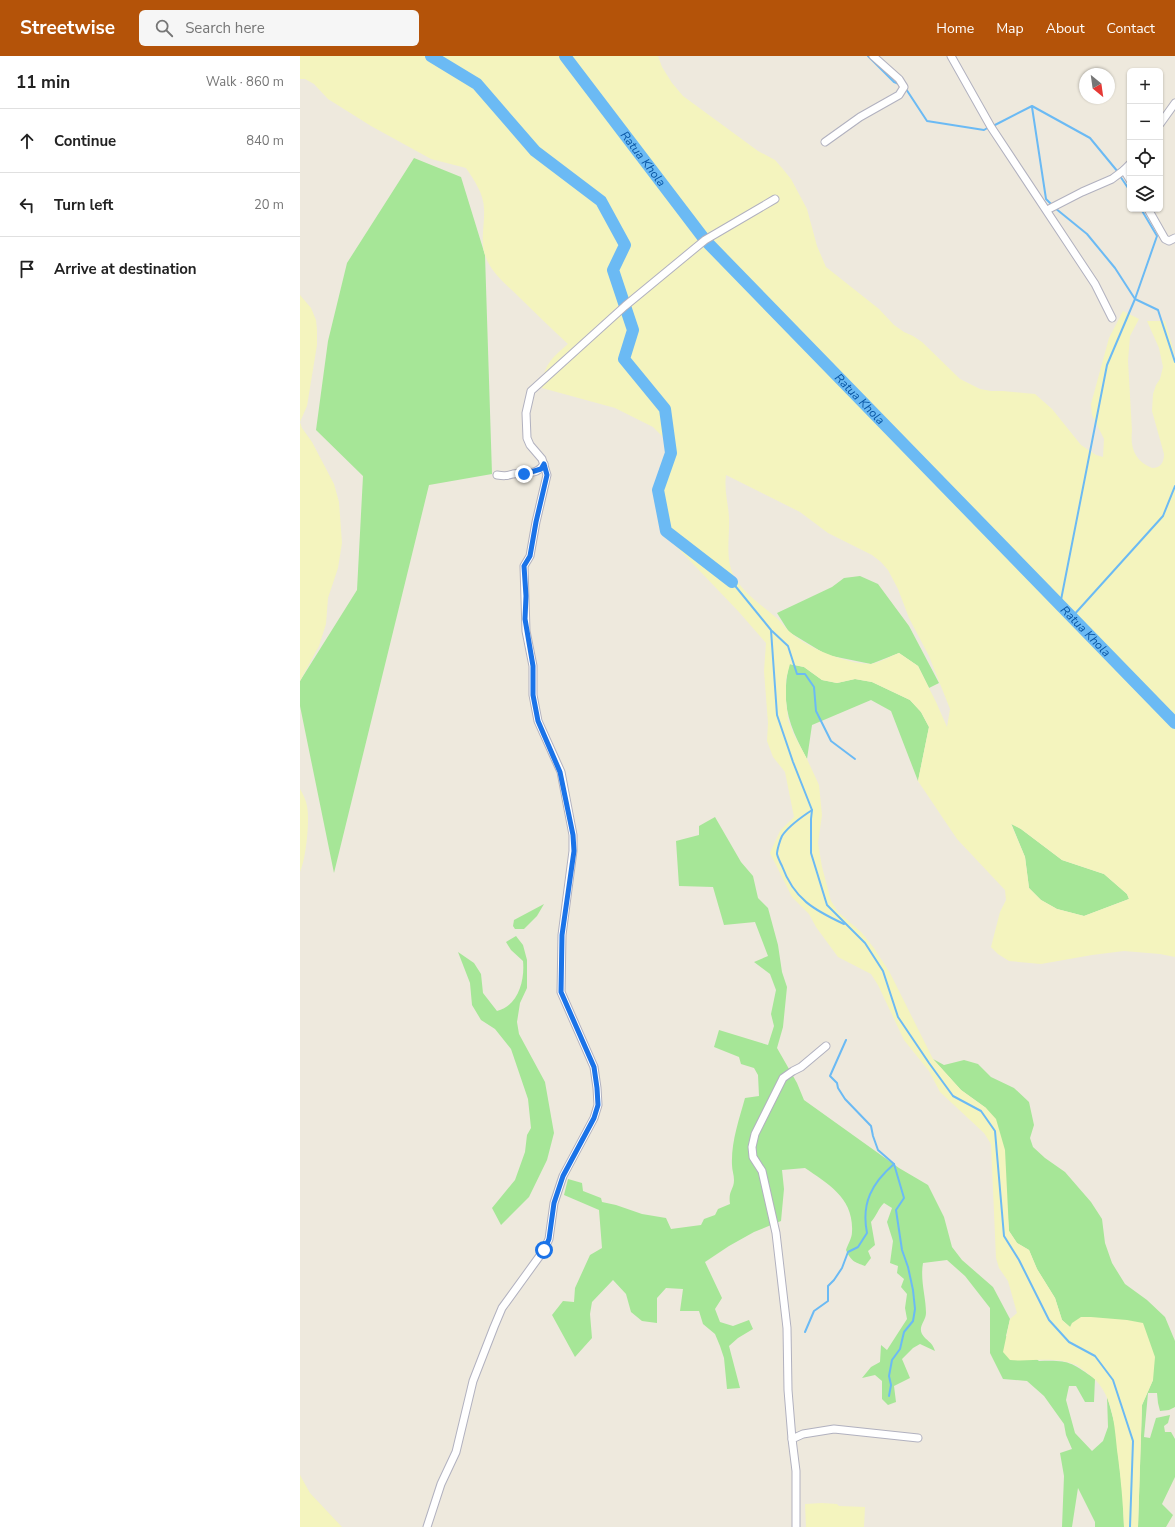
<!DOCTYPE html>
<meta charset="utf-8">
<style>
:root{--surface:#fff;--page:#f6f6f6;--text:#222;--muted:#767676;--line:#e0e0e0;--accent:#b45309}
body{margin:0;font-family:"Nunito Sans",sans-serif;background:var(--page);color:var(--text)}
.controls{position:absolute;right:12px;top:12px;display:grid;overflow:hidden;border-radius:6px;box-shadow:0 1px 3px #0004}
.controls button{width:36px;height:36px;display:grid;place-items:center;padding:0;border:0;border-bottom:1px solid var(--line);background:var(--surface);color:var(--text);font:20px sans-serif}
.compass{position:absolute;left:779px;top:12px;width:36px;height:36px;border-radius:50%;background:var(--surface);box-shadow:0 1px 3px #0004;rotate:151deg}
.stop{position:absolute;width:12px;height:12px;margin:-9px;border:3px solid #1a73e8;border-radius:50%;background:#fff}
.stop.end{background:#1a73e8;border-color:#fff;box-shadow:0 1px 4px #0008}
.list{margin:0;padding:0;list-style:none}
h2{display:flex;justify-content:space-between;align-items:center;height:52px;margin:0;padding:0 16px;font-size:17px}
h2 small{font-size:13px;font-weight:400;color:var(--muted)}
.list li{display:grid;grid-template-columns:26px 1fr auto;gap:12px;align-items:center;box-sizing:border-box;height:64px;padding:0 16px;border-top:1px solid var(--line)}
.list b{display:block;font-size:15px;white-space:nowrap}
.list em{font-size:13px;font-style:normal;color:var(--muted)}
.icon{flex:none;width:22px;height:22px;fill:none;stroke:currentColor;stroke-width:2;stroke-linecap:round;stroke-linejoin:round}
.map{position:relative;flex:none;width:875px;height:1471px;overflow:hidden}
header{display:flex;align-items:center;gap:24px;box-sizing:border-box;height:56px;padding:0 20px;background:var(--accent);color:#fff}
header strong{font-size:19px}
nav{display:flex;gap:22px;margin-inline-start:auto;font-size:14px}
.search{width:280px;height:36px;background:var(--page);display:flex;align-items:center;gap:10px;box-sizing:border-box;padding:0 14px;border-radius:6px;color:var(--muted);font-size:15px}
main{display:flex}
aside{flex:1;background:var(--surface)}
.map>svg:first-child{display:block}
.green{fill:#a6e697}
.sand{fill:#f4f4be;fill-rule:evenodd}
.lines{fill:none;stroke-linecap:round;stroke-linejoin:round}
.stream{stroke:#6bbaf4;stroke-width:2}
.river{stroke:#6bbaf4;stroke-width:12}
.minor-casing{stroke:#b1b1bf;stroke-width:9}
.minor{stroke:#fff;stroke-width:7}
.route{stroke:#1a73e8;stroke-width:5}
.labels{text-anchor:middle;stroke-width:4;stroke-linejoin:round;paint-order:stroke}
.water-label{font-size:12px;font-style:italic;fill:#0855a3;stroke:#fff}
</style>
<header>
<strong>Streetwise</strong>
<div class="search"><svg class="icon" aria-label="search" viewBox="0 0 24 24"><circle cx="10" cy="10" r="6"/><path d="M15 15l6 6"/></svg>Search here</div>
<nav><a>Home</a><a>Map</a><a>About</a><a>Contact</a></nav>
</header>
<main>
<aside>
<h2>11 min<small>Walk · 860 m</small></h2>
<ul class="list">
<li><svg class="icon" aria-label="ahead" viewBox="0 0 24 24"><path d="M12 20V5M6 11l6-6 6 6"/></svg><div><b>Continue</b></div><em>840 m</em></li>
<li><svg class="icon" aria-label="left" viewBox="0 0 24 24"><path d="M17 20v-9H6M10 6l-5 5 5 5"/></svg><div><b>Turn left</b></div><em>20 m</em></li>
<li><svg class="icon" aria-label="arrive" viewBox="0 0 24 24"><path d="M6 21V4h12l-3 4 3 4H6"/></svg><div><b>Arrive at destination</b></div></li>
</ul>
</aside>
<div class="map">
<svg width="875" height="1471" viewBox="0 0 875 1471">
<rect width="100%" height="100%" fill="#eee9dd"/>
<g class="green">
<polygon points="114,102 161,121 185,199 192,418 129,429 34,817 0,650 0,625 57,534 63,420 16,374 28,285 47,207"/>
<polygon points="560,520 578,528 609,570 639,627 629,632 618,610 599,597 571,608 527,599 489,576 477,557 532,531 544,522"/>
<path d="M489,608L504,611L522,624L537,627L555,623L572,626L610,644L621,656L629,671L618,725L591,655L571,644L512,669L507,703C488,668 481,648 489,608Z"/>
<path d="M415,761L441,806L453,820L458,842L468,852L478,889L482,916L487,931L483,971L477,992L497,1027L504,1044L599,1112L628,1129L644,1161L652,1191L662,1204L693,1231L710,1263L706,1280L739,1305C769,1304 771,1306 795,1323L794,1346H785L776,1330H769L766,1344L775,1377L792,1395L803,1385L808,1371L807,1340L815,1369L823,1441L824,1471H795V1466L778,1432L772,1471H762L764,1420L760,1397L772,1393L766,1379L764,1368L744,1340L727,1325L703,1323L690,1297V1252L665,1220L647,1204L623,1207C620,1224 626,1241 626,1257C626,1265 618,1270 622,1278C626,1285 632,1285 635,1295L620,1288L613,1292L602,1303L610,1322L594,1330L596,1346L588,1349L582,1343V1325L575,1319L562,1322L571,1311L580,1306L581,1289L587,1294L607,1263L605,1252L607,1238L601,1231L604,1223L597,1217L598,1210L590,1207L593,1185L587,1166L592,1152L584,1147C578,1153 577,1159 571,1166L575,1189L568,1195L571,1202L565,1210C554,1206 551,1205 546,1194C548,1188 552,1182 552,1176C554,1142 528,1128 505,1112L482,1114L484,1133L481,1165L454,1176L429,1190L405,1206L422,1242L415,1253L420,1266L433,1270L449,1264L453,1273L438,1282L429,1290L440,1332L427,1333L424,1302L420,1290L415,1278L403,1268L399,1255H380L383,1233L366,1232L357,1242V1267L342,1265L331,1256L326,1238L313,1224L292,1246L290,1258L292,1282L275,1301L252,1259L263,1245L274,1246L275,1232L290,1199L302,1192L299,1154L264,1139L268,1123L282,1127L283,1135L301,1142L302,1146L316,1149L342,1158L366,1162L371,1173L401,1169L404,1163L415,1159L418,1153L430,1148C428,1134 434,1134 434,1124C434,1119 432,1114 432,1109C431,1086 439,1064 445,1042L459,1040L458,1019L454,1012L441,1008L439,1001L414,991L419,974L468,989L474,970L471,958L476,934L470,918L454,906L468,900L455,866L424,869L413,831L379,830L376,785L399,779V770Z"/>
<polygon points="711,767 721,773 762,804 804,818 827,838 829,843 784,860 757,853 741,844 729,832 725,801"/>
<polygon points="244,848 237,860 224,873 215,873 213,870 214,864"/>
<path d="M216,880L223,889L227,904V932L220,947L217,966L219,978L245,1026L254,1077L247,1104L229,1141L201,1169L192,1152L215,1124L225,1096L227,1079L231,1072L228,1043L211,993L195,973L181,964L172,949L170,927L158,896L174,907L181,918L183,937L197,955C218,950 225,925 223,905L211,894L206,886Z"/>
<polygon points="633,1003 644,1009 664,1004 678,1008 691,1021 714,1032 729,1046 734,1069 730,1082 733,1091 745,1102 765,1116 791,1146 802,1163 805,1187 812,1207 825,1228 847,1244 865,1261 875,1285 875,1351 869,1354 860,1355 858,1347 857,1337 848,1337 844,1381 850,1382 856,1362 870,1359 868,1367 864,1370 865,1376 871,1376 875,1383 875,1421 862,1448 873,1459 866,1471 838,1471 842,1349 853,1324 770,1271 762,1264 755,1242 737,1213 729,1194 717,1187 709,1175 707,1151 686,1052 661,1034"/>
</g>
<g class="sand">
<path d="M0,0H358L362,11L372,27L383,40L458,95L475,104L482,112L491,123L507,153L517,190L526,211L579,253L594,269L604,276L613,280L622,286L660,323L680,333L691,335H703L735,338L752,353L781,389L796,399L803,401L804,383L792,359L791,348L809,282L823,255L839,263L830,280L828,305L832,375C830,392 835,405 852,412C861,412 864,406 864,398L852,355L853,338L856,329L860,323L863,311L859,292L847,265H865L873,292L875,302V901L860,898L824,895L792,899L741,908L709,905L698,898L691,891L700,856L706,844L705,834L657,783L618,725L629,671L621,656L610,644L572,626L555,623L537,627L522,624L504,611L490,608L486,623V644L488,664L494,679L507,703L519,729L522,759L518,787L522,811L531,845L538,856L561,876L574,892L590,917L633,1003L661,1034L686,1052L696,1063L705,1094L709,1175L717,1187L729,1194L737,1213L755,1242L762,1264L770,1271L772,1267L781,1261H791L827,1264L843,1267L855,1301L853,1324L842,1349L838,1471H824C823,1447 821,1424 818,1401C814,1370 815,1336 786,1316C782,1313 778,1309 773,1308C755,1300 730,1306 710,1304L703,1296L710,1263L717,1257L708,1225L699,1212L696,1202L691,1088L684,1077L640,1036L629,1015L604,984L578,929L571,918L538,901L516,871L509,858L492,841L470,797L480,775L494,761L485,716L473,701L467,685L468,667L464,615L466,587L439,556L374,488L362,468L358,451V434L370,407L371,397L364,382L353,371L315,352L242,332C243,309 252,302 268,288C251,272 235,257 219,241C207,229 190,216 185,199C180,184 185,168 184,153C184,138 174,124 166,112L131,103L71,70L28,43L14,28L5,23H0ZM426,419L500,456L528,477L572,499L581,506L588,514L598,533L609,562L629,600L650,653L647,671L636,646L618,610L599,597C591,600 579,607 571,608C547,608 507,592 490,576C484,571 480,564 473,559C459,547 441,535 433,518C425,500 430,479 429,461C428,446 424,434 426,419ZM711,768L721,773L762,804L804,818L827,838L829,843L784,860L757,853L741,844L729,832L725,801Z"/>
<polygon points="0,239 11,252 16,264 17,274 17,289 7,350 0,366 2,372 12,386 34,428 39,446 42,487 38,512 28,542 26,568 19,590 0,625"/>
<path d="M0,733C3,738 6,744 7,750C10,764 6,803 0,816Z"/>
<polygon points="0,1419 10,1437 42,1471 0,1471"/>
<polygon points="522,1447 537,1448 539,1450 565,1451 564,1471 506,1471 505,1448"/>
</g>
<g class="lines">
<g class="stream">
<polyline points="568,0 594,26 599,28"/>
<polyline points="606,33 627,65 684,74 689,71"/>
<polyline points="732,51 746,143 752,149"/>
<polyline points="693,70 732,50 790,82 818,116"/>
<polyline points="820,120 830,135"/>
<polyline points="755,152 787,178 815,212 835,243 858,254 875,306"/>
<polyline points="432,526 471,574 477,659 493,706 512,754 511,763 511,797 527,849 565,887 583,915 598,961 629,1007 653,1040 681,1055 695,1075 704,1180 719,1204 749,1264 769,1286 795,1300 813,1324 833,1385 830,1471"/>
<polyline points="760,549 807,309 835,243 857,180 841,153"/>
<polyline points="772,561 863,460 875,430"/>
<polyline points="472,575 488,590 497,618 505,618 514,631 516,655 531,685 555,703"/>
<path d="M512,754C502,761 489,769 482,780C480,784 477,794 477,798C478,802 480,806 482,810C494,843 514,854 544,868"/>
<polyline points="546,984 530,1020 537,1027 538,1032 545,1043 571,1070 573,1080 578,1094 594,1108 604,1142 596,1154 602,1194 608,1211 613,1234 615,1253 613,1265 604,1276 600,1293 592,1304 589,1320 591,1329 589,1340"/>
<path d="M505,1276L514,1255L528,1245V1230L534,1224L542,1212L548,1196L558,1191L567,1177C561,1147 572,1127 594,1108"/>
</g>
<g class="river">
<polyline points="131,0 177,28 235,95 301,145 325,189 313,214 333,274 324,303 365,353 371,397 358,434 366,475 432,526"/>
<path id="s1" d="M265,0L405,184L875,667"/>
</g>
<g class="minor-casing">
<g id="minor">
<polyline points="651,0 691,71 795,228 812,262"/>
<polyline points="860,68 875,47"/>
<polyline points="525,86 560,61 599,39 604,31 599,23 573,0"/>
<polyline points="830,108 824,114 830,124"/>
<polyline points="848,153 865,183 869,185 875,182"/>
<polyline points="747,154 782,136 812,123 824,114"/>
<path d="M197,419C204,420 206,420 213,418C224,416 237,420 244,408"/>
<polyline points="492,1383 488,1334 487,1272 476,1177 462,1115 453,1101 452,1091 455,1078 483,1022 493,1015 501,1011 526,990"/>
<polyline points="127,1471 141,1428 156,1396 173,1325 194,1271 202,1252 244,1194 249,1183 254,1147 263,1120 294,1062 298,1049 297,1032 294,1011 261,936 262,879 273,795 273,779 261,716 238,665 233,639 233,610 226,575 224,510 230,500 236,466 247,419 242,403 230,389 227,382 226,357 231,335 325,250 405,184 475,143"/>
<polyline points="496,1471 496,1415 492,1383 503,1378 534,1373 618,1382"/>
</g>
</g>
<use href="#minor" class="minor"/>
</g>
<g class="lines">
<polyline class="route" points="224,418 241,413 244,408 247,419 236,466 230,500 224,510 226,540 225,563 233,610 233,639 238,665 260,716 273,779 274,795 262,879 261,936 294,1011 297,1032 298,1049 294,1062 263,1120 254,1147 249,1183 244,1194"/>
</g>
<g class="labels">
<g class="water-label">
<text dy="4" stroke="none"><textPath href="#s1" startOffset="129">Ratua Khola</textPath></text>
<text dy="4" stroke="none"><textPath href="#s1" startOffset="453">Ratua Khola</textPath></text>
<text dy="4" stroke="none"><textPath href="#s1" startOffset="777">Ratua Khola</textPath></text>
</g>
</g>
</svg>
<div class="controls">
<button>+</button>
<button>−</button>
<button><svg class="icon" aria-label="locate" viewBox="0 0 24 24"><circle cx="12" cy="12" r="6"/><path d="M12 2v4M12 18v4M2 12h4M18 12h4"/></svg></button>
<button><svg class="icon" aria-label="layers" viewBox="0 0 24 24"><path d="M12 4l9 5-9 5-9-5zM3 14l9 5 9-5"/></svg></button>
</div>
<svg class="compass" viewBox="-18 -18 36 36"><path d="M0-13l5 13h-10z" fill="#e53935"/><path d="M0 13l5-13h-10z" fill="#767676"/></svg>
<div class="stop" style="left:244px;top:1194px"></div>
<div class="stop end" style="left:224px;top:418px"></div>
</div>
</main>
